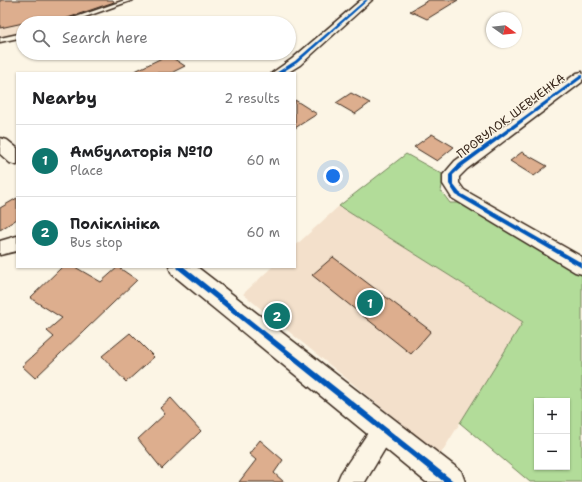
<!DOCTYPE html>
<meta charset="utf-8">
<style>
:root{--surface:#fff;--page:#f2f2f2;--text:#202124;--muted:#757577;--line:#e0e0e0;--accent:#0f766e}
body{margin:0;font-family:"Shantell Sans",sans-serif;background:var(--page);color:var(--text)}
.controls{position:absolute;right:12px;bottom:12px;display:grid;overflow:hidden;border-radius:0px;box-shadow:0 1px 3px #0004}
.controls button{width:36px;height:36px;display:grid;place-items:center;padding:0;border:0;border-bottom:1px solid var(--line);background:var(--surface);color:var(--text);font:20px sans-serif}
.compass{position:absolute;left:486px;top:12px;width:36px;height:36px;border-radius:50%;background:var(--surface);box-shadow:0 1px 3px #0004;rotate:105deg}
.you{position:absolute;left:333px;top:176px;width:14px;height:14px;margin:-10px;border:3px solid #fff;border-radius:50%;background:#1a73e8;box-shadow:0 0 0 6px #1a73e833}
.badge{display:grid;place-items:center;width:26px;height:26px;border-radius:50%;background:var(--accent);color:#fff;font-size:13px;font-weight:700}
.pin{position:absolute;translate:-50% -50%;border:2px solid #fff;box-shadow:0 1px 4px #0006}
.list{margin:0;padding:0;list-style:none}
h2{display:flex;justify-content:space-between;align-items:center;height:52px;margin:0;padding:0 16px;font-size:17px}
h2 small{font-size:13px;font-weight:400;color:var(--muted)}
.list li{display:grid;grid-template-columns:26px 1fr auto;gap:12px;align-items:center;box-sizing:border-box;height:72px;padding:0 16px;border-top:1px solid var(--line)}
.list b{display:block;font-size:15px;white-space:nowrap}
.list p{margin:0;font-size:13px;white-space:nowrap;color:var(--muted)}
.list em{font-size:13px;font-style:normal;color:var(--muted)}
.icon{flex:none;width:22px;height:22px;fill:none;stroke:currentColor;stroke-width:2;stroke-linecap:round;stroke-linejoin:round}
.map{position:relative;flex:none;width:582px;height:482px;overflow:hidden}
.search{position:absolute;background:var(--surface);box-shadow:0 1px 3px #0004;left:16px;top:16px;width:280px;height:44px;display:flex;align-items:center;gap:10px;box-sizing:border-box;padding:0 14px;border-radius:22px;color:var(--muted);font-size:15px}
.panel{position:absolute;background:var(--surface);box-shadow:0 1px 3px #0004;left:16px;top:72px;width:280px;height:196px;border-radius:0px}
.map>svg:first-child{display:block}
.built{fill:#f3e0cb}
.green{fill:#b2dc99;stroke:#76835c;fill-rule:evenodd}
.building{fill:#ddae8e;stroke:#3b2a1e}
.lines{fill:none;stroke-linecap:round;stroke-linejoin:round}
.lane-casing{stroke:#3b2a1e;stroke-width:3}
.street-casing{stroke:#3b2a1e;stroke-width:3}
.secondary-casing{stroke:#3b2a1e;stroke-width:3}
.lane{fill:#fcf5e5;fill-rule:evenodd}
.street{fill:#fcf5e5;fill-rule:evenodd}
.secondary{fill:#fcf5e5;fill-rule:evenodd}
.cycleway-casing{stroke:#fcf5e5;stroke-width:3}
.cycleway{fill:#0057b8;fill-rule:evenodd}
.labels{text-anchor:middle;stroke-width:3;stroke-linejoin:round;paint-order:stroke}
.street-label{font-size:12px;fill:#3b2a1e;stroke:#fcf5e5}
</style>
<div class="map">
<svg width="582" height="482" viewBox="0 0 582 482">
<rect width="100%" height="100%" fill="#fcf5e5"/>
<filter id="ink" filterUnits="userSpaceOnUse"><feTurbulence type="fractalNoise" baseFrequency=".025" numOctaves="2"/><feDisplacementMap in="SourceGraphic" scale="8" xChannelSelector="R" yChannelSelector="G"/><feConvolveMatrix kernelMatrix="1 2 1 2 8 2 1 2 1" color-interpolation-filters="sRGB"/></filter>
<g filter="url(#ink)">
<g class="built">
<polygon points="0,0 125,0 56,23 23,23 23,33 0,38"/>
<polygon points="339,206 523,322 440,455 243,294 272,267 295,267 295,246"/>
</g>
<path class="green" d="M406,154L444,175L441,191L450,203H463L582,272V482H530L460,423L523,322L339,206ZM537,401H567V467H537Z"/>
<g class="building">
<polygon points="0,0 113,0 114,2 53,23 44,23 42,19 0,28"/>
<polygon points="429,0 458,0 427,19 410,11"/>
<polygon points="168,55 185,66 171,73 131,73"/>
<polygon points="351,93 370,103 355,114 336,103"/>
<polygon points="295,100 317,114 295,128"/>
<polygon points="432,134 454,147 437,161 414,147"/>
<polygon points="522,152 547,166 534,176 510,161"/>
<polygon points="17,198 17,219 0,230 0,208"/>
<polygon points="333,257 431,331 411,354 312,275"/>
<polygon points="62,267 75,267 101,282 118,267 137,280 35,378 22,366 54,337 47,331 62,318 30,298"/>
<polygon points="130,333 154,357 126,382 102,356"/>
<polygon points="171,398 201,431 162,469 138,439 165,414 160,408"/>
<polygon points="260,440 283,460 274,473 284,482 239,482 256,460 249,454"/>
</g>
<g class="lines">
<g class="lane-casing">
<g id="lane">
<polygon points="125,0 133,0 68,23 59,23"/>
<polygon points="23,33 23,37 0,42 0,38"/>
</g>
</g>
<g class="street-casing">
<g id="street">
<polygon points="361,0 372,0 300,65 287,73 272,73 292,59"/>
<polygon points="582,72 582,82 467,169 459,177 459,183 464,190 582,257 582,274 575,272 452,198 443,184 443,175 455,161 577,73"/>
<polygon points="17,236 17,251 0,255 0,241"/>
<polygon points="384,417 392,421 396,429 392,437 365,482 337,482 341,473 376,421"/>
</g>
</g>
<g class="secondary-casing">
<g id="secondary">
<polygon points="0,138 7,140 17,148 17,165 10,163 0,154"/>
<polygon points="169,267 197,267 461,471 465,482 426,482 172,274"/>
</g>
</g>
<use href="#lane" class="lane"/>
<use href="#street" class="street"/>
<use href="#secondary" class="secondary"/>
<g class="cycleway-casing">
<g id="cycleway">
<polygon points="365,0 368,0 297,63 281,73 276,73 295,61"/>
<polygon points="581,75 582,75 582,78 463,166 453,175 453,184 460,193 582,263 582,268 456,195 449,184 449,175 459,164"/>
<polygon points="177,267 184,267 452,480 454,482 444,482 178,269"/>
</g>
</g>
<use href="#cycleway" class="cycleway"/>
</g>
</g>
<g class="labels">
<g class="street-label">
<text transform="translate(511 116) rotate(-37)" y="4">ПРОВУЛОК ШЕВЧЕНКА</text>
</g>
</g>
</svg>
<div class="controls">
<button>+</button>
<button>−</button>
</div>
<svg class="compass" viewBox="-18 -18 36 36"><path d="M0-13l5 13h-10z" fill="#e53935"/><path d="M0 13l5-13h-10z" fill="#757577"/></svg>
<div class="you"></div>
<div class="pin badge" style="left:370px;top:303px">1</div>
<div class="pin badge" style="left:277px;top:316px">2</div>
<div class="search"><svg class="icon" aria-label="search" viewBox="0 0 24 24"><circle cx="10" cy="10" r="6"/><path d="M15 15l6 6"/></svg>Search here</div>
<section class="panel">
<h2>Nearby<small>2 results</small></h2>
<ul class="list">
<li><span class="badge">1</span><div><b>Амбулаторія №10</b><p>Place</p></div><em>60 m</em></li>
<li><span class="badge">2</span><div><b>Поліклініка</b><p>Bus stop</p></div><em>60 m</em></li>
</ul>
</section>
</div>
